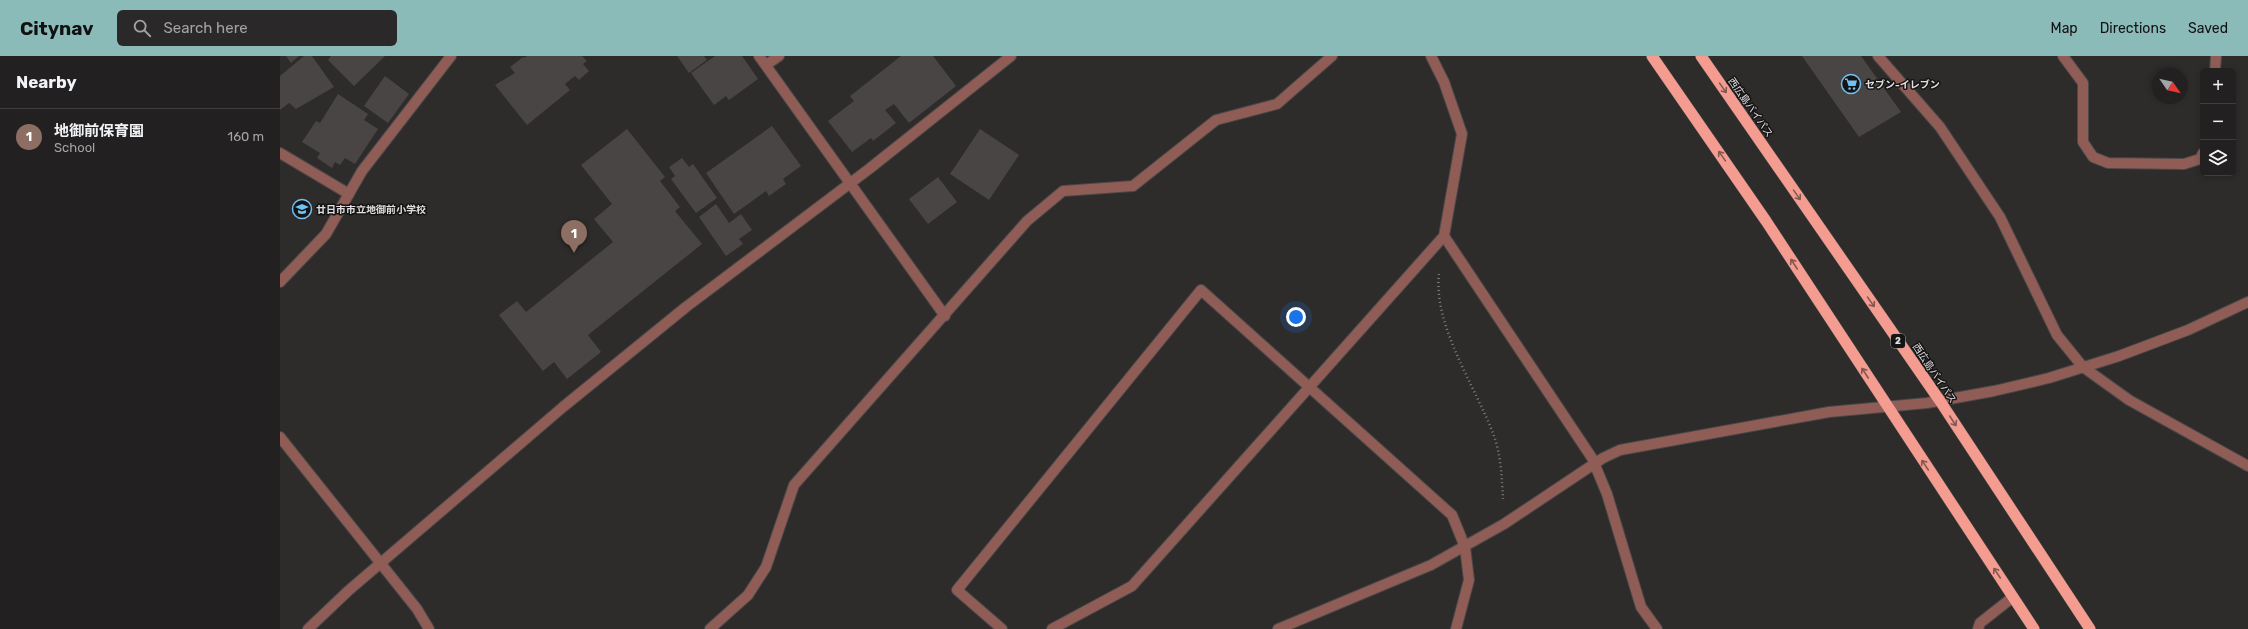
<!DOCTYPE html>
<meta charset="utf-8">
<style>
:root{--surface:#222020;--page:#2a2829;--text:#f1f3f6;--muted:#a2a3a5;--line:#3f3e3e;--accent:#8bbbb9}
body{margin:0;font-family:Rubik,"Noto Sans JP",sans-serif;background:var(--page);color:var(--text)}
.controls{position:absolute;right:12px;top:12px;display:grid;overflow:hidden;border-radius:6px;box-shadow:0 2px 6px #0003}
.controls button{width:36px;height:36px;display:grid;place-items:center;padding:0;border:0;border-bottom:1px solid var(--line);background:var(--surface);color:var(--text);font:20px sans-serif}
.compass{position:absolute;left:1872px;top:12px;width:36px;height:36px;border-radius:50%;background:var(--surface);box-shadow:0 2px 6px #0003;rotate:124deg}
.you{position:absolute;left:1016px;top:261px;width:14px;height:14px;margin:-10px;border:3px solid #fff;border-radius:50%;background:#1a73e8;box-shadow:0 0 0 6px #1a73e833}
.badge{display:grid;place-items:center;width:26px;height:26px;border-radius:50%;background:var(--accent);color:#fff;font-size:13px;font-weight:700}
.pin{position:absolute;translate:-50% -33px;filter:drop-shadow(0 1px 2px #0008)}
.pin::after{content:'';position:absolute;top:21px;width:14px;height:12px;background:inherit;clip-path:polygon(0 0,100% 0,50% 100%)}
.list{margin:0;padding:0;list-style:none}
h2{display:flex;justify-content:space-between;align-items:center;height:52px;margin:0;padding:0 16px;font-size:17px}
h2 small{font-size:13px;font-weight:400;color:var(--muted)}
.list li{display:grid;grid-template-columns:26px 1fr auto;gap:12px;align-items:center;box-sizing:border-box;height:56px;padding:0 16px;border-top:1px solid var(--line)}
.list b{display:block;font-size:15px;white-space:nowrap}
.list p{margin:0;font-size:13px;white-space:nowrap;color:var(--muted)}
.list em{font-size:13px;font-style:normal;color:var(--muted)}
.icon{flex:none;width:22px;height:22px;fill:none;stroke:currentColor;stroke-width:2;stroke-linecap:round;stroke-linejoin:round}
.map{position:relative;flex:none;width:1968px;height:573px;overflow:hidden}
header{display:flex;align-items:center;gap:24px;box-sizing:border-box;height:56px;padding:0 20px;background:var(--accent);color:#111}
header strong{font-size:19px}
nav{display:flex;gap:22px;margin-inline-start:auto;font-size:14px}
.search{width:280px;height:36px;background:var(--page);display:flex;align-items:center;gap:10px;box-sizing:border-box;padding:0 14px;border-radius:6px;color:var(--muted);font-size:15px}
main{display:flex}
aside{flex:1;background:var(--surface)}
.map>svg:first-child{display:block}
.building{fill:#484544}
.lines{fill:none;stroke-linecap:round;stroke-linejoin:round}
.service-casing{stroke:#4a4848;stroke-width:12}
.minor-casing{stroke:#4a4848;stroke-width:12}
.tertiary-casing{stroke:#4a4848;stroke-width:12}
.trunk-casing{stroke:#4a4848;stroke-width:12}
.path{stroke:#827f7f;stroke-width:2.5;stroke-dasharray:1 3;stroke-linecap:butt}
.service{stroke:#8f5d56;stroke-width:10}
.minor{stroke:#8f5d56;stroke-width:10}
.tertiary{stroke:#8f5d56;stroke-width:10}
.trunk{stroke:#f49c90;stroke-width:11}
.oneway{stroke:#845852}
.labels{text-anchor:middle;stroke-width:3;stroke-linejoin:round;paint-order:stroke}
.shield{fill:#151414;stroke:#a3a1a1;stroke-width:1}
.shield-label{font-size:9px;font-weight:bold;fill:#e0dede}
.poi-label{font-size:10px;font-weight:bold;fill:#e0dede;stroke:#151414;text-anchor:start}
.street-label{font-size:10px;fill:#e0dede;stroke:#151414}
</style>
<header>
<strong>Citynav</strong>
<div class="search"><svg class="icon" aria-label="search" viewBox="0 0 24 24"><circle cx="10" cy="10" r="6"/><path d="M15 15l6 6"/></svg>Search here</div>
<nav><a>Map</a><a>Directions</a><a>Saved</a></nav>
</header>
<main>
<aside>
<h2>Nearby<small></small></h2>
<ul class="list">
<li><span class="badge" style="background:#8d6e63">1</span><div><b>地御前保育園</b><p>School</p></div><em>160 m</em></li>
</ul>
</aside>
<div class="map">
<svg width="1968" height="573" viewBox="0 0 1968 573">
<rect width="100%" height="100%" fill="#2e2b2b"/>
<g class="building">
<polygon points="6,0 19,0 11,7"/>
<polygon points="24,0 32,0 54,31 16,53 9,47 0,54 0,20"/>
<polygon points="51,0 105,0 74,30 48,4"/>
<polygon points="247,0 302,0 307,5 303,8 309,15 299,24 295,20 285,28 290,34 247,69 215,29 235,17 230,11 243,1 244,2"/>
<polygon points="397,0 424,0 427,4 409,17"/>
<polygon points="435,0 462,0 478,23 449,44 446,40 434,49 411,17"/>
<polygon points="621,0 653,0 676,30 629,67 614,48 605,54 616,67 593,85 591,82 572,96 548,65 574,45 570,40"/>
<polygon points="1522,0 1581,0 1621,56 1579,81"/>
<polygon points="105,20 129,38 108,67 84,50"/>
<polygon points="58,38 88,58 84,64 98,73 75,108 65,102 60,109 55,106 52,112 37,102 40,97 22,86 36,65 40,67"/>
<polygon points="492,70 521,110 503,123 506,128 489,140 486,135 454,158 426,117"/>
<polygon points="347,73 385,121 380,125 400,151 395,155 422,188 308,279 321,296 287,323 274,306 263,315 219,259 237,245 246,256 333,186 314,163 332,148 301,109"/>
<polygon points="700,73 739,99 709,144 670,118"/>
<polygon points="402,102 409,111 413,108 437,142 416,157 391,123 395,120 389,111"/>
<polygon points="658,121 677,146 648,168 629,143"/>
<polygon points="436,148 449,167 461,158 472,174 459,183 463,188 446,200 419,161"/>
</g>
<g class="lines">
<g class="service-casing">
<polyline id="service" points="430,573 468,539 486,511 514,429 747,165 783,135 853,130 936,64 997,48 1052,0"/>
</g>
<g class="minor-casing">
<g id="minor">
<polyline points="479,0 665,260"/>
<polyline points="1151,0 1164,26 1182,78 1164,180 1312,402 1327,438 1361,551 1377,573"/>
<polyline points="1598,0 1660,71 1720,161 1777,279 1803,311 1849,344 1968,410"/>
<polyline points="1783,0 1803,27 1803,86 1813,101 1828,107 1904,108 1920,103 1923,97"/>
<polyline points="486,9 499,0"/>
<polyline points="1935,15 1936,0"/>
<polyline points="0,97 69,138"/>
<polyline points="0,226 46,178 82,115 171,0"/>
<polyline points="0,381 137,553 149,573"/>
<polyline points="28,573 68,535 283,351 406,251 589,113 731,0"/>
<polyline points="722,573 677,534 921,234 1172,459 1185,491 1189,524 1176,573"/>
<polyline points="772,573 852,530 1164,180"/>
<polyline points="1698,573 1700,567 1733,541"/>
</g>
</g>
<g class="tertiary-casing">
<polyline id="tertiary" points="998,573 1151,509 1224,468 1323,402 1340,394 1549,356 1647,347 1714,335 1769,322 1839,300 1908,274 1968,246"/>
</g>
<g class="trunk-casing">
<g id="trunk">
<polyline points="1372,0 1486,165 1754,573"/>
<polyline points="1421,0 1660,345 1810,573"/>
</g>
</g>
<path class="path" d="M1159,218C1153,270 1196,331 1214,380C1221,399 1222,423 1223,443"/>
<use href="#service" class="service"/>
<use href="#minor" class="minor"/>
<use href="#tertiary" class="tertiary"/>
<use href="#trunk" class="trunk"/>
</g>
<defs><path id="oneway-shaft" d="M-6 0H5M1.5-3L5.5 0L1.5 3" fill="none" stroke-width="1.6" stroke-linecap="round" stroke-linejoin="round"/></defs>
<g class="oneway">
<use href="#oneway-shaft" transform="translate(1443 32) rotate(55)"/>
<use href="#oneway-shaft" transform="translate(1442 100) rotate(-125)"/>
<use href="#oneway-shaft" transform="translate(1517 139) rotate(55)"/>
<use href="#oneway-shaft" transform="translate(1514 208) rotate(-123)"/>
<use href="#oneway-shaft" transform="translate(1591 246) rotate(55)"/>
<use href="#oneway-shaft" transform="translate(1585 317) rotate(-123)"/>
<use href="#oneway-shaft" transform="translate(1673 365) rotate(57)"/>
<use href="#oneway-shaft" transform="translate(1645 409) rotate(-124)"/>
<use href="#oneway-shaft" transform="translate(1717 517) rotate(-124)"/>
</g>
<defs>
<g id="supermarket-ring" transform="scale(1)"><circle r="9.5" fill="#151414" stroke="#71c1f5" stroke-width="1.5"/><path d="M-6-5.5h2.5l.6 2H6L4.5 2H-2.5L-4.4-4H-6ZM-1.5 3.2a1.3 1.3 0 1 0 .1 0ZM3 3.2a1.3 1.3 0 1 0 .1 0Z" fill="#71c1f5"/></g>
<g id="school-ring" transform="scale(1)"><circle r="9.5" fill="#151414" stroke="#71c1f5" stroke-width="1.5"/><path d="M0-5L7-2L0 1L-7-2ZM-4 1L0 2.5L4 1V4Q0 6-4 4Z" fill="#71c1f5"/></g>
</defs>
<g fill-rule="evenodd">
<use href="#supermarket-ring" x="1571" y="28"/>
<use href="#school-ring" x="22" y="153"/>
</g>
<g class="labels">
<rect class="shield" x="1611" y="278" width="14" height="14" rx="3"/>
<g class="shield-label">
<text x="1618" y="288">2</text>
</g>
<g class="poi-label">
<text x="1585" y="32">セブン-イレブン</text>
<text x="36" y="157">廿日市市立地御前小学校</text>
</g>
<g class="street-label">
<text transform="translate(1471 51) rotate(55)" y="4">西広島バイパス</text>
<text transform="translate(1655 317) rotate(56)" y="4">西広島バイパス</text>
</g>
</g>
</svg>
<div class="controls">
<button>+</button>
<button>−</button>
<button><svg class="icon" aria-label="layers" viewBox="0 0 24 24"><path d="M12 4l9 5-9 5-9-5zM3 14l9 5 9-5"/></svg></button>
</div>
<svg class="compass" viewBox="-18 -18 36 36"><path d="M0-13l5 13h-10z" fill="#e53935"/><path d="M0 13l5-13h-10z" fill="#a2a3a5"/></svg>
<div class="you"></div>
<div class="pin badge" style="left:294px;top:197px;background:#8d6e63">1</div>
</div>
</main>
